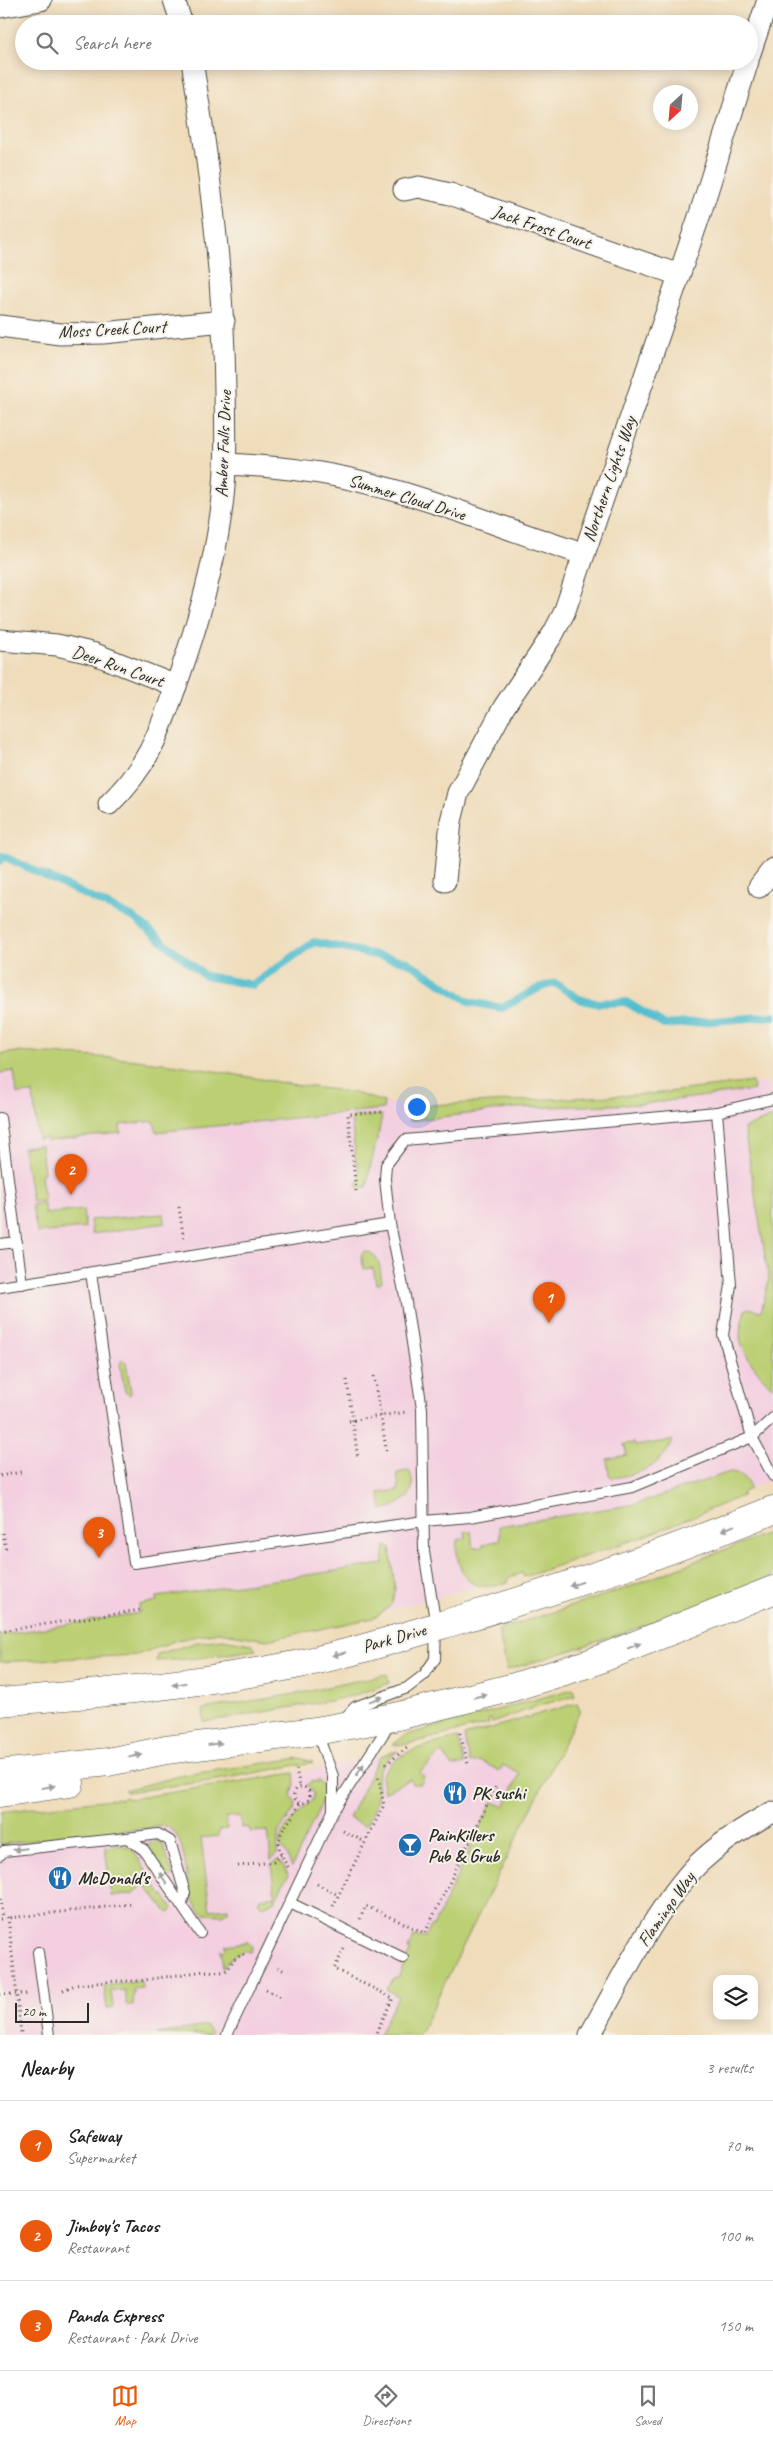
<!DOCTYPE html>
<meta charset="utf-8">
<style>
:root{--surface:#fff;--page:#f2f2f2;--text:#202124;--muted:#757577;--line:#e0e0e0;--accent:#ea580c}
body{margin:0;font-family:Caveat,sans-serif;background:var(--page);color:var(--text)}
.controls{position:absolute;right:15px;bottom:15px;display:grid;overflow:hidden;border-radius:10px;box-shadow:0 2px 12px #0003}
.controls button{width:45px;height:45px;display:grid;place-items:center;padding:0;border:0;border-bottom:1px solid var(--line);background:var(--surface);color:var(--text);font:25px sans-serif}
.compass{position:absolute;left:653px;top:85px;width:45px;height:45px;border-radius:50%;background:var(--surface);box-shadow:0 2px 12px #0003;rotate:206deg}
.scale{position:absolute;left:15px;bottom:12px;width:74px;box-sizing:border-box;padding-left:5px;border:2px solid #2b2b2b;border-top:0;font-size:14px;line-height:18px;white-space:nowrap;color:#2b2b2b;-webkit-text-stroke:4px #f7f3e8;paint-order:stroke}
.you{position:absolute;left:416px;top:1106px;width:18px;height:18px;margin:-12px;border:4px solid #fff;border-radius:50%;background:#1a73e8;box-shadow:0 0 0 8px #1a73e833}
.badge{display:grid;place-items:center;width:32px;height:32px;border-radius:50%;background:var(--accent);color:#fff;font-size:16px;font-weight:700}
.pin{position:absolute;translate:-50% -41px;filter:drop-shadow(0 1px 2px #0008)}
.pin::after{content:'';position:absolute;top:26px;width:18px;height:15px;background:inherit;clip-path:polygon(0 0,100% 0,50% 100%)}
.list{margin:0;padding:0;list-style:none}
h2{display:flex;justify-content:space-between;align-items:center;height:65px;margin:0;padding:0 20px;font-size:21px}
h2 small{font-size:16px;font-weight:400;color:var(--muted)}
.list li{display:grid;grid-template-columns:32px 1fr auto;gap:15px;align-items:center;box-sizing:border-box;height:90px;padding:0 20px;border-top:1px solid var(--line)}
.list b{display:block;font-size:19px;white-space:nowrap}
.list p{margin:0;font-size:16px;white-space:nowrap;color:var(--muted)}
.list em{font-size:16px;font-style:normal;color:var(--muted)}
.icon{flex:none;width:28px;height:28px;fill:none;stroke:currentColor;stroke-width:2;stroke-linecap:round;stroke-linejoin:round}
.map{position:relative;flex:none;width:773px;height:2035px;overflow:hidden}
.search{position:absolute;background:var(--surface);box-shadow:0 2px 12px #0003;left:15px;right:15px;top:15px;height:55px;display:flex;align-items:center;gap:12px;box-sizing:border-box;padding:0 18px;border-radius:28px;color:var(--muted);font-size:19px}
.sheet{height:335px;background:var(--surface)}
nav{display:flex;justify-content:space-around;align-items:center;box-sizing:border-box;height:70px;border-top:1px solid var(--line);background:var(--surface);font-size:14px;color:var(--muted)}
nav a{display:grid;justify-items:center;gap:2px}
nav .on{color:var(--accent)}
.map>svg:first-child{display:block}
.built{fill:#f3cfe0}
.green{fill:#bbcf73;stroke:#737d4f}
.lines{fill:none;stroke-linecap:round;stroke-linejoin:round}
.stream{stroke:#53bece;stroke-width:8}
.lane-casing{stroke:#484640;stroke-width:12}
.street-casing{stroke:#484640;stroke-width:23}
.secondary-casing{stroke:#484640;stroke-width:29}
.path{stroke:#484640;stroke-width:3;stroke-dasharray:1 4;stroke-linecap:butt}
.lane{stroke:#fff;stroke-width:10}
.street{stroke:#fff;stroke-width:21}
.secondary{stroke:#fff;stroke-width:28}
.oneway{fill:#a0a0a0}
.labels{text-anchor:middle;stroke-width:4;stroke-linejoin:round;paint-order:stroke}
.street-label{font-size:18px;fill:#2b2b2b;stroke:#f7f3e8}
.poi-label{font-size:18px;font-weight:bold;fill:#2b2b2b;stroke:#f7f3e8;text-anchor:start}
</style>
<div class="map">
<svg width="773" height="2035" viewBox="0 0 773 2035">
<rect width="100%" height="100%" fill="#f7f3e8"/>
<filter id="ink" filterUnits="userSpaceOnUse"><feTurbulence type="fractalNoise" baseFrequency=".02" numOctaves="2"/><feDisplacementMap in="SourceGraphic" scale="10" xChannelSelector="R" yChannelSelector="G"/><feConvolveMatrix kernelMatrix="1 2 1 2 8 2 1 2 1" color-interpolation-filters="sRGB"/></filter>
<filter id="wash" filterUnits="userSpaceOnUse"><feTurbulence type="fractalNoise" baseFrequency=".0096" numOctaves="4" result="noise"/><feDisplacementMap in="SourceGraphic" scale="20" xChannelSelector="R" yChannelSelector="G"/><feGaussianBlur stdDeviation="1.12" result="paint"/><feColorMatrix in="noise" values="0 0 0 0 0 0 0 0 0 0 0 0 0 0 0 0 0 1.4 0 .05"/><feComposite in="paint" operator="in"/></filter>
<g filter="url(#wash)">
<rect width="100%" height="100%" fill="#efdcba"/>
<g class="built">
<polygon points="18,1052 129,1059 185,1066 296,1085 351,1092 384,1102 411,1106 650,1094 752,1082 769,1083 773,1113 773,1480 493,1582 383,1612 373,1618 356,1622 267,1640 218,1632 177,1640 137,1655 0,1662 0,1054"/>
<polygon points="577,1703 580,1710 419,2035 0,2035 0,1813 130,1799 294,1773 414,1749"/>
</g>
<g class="green">
<polygon points="17,1052 129,1059 185,1066 296,1085 351,1092 384,1102 383,1109 156,1132 154,1121 120,1125 121,1133 47,1141 46,1138 38,1139 33,1093 17,1094 14,1071 0,1073 0,1054"/>
<polygon points="752,1082 754,1090 643,1104 516,1108 409,1121 411,1106 650,1094"/>
<path d="M382,1115C378,1140 370,1162 367,1187H356V1182L360,1181L358,1163H356L351,1117Z"/>
<path d="M773,1117V1386C761,1380 741,1351 740,1337C740,1328 743,1318 745,1310L748,1308L761,1311L769,1280L744,1128Z"/>
<polygon points="41,1145 44,1173 41,1174 44,1201 32,1202 23,1147"/>
<polygon points="44,1203 45,1214 83,1210 85,1228 37,1233 32,1205"/>
<polygon points="164,1214 165,1223 92,1234 90,1220"/>
<path d="M364,1251C381,1253 379,1267 382,1281L379,1284L376,1283L373,1268L364,1269L361,1255Z"/>
<polygon points="122,1360 126,1362 131,1392 130,1395 125,1392 120,1364"/>
<path d="M673,1440C662,1467 639,1474 613,1478L609,1475L607,1459L627,1455L624,1444L634,1443L635,1446Z"/>
<path d="M407,1471L410,1472C419,1496 401,1505 382,1510L379,1493L399,1490L397,1473Z"/>
<path d="M730,1472C740,1472 747,1479 750,1489L743,1492L742,1496L648,1535L524,1577L522,1573L508,1578L509,1582C482,1590 465,1589 458,1559C457,1552 455,1546 458,1540L466,1538L465,1531H471L473,1548L483,1547V1544L500,1540L499,1526L636,1504Z"/>
<path d="M773,1531V1576C686,1613 597,1643 507,1670L498,1630L624,1589Z"/>
<polygon points="385,1546 390,1548 395,1590 392,1603 388,1608 373,1618 267,1640 218,1632 177,1640 137,1655 0,1662 0,1635 139,1613 139,1605 157,1601 157,1597 383,1564"/>
<polygon points="223,1639 251,1644 256,1650 191,1659 156,1661 158,1654 197,1642"/>
<polygon points="387,1674 389,1683 356,1695 329,1701 204,1722 203,1709 301,1693"/>
<polygon points="573,1689 575,1696 544,1704 492,1723 491,1719 488,1720 489,1724 407,1744 392,1745 406,1735"/>
<polygon points="577,1703 580,1710 419,2035 379,2035 398,1996 387,1990 393,1979 398,1978 410,1952 408,1949 414,1936 425,1938 430,1927 434,1925 492,1802 504,1806 520,1774 503,1765 500,1771 480,1761 470,1763 464,1736"/>
<path d="M458,1738L465,1764L453,1767L442,1752L420,1772L424,1777L421,1784H412L410,1779L384,1792L381,1776C396,1749 431,1745 458,1738Z"/>
<path d="M398,1751C364,1775 385,1779 374,1809C372,1815 368,1821 365,1826L349,1818L378,1759L382,1755Z"/>
<polygon points="299,1758 313,1762 217,1780 127,1792 124,1790 184,1775"/>
<path d="M294,1773L295,1784L291,1796L296,1804L295,1809L278,1833L277,1855L271,1860L268,1831L251,1832L248,1827L241,1828L240,1816L226,1817L227,1829L220,1830L218,1836L201,1838L210,1910L228,1908V1911L223,1915L204,1914C179,1899 194,1842 167,1826L0,1844V1812L119,1798L120,1800L123,1797L130,1799Z"/>
<polygon points="319,1781 324,1790 322,1803 292,1867 286,1853 280,1846 280,1839 285,1829 301,1810 312,1801 313,1793 307,1785 310,1782"/>
<polygon points="156,1841 164,1846 173,1876 168,1878 149,1847 150,1842"/>
<polygon points="122,1845 133,1849 154,1884 171,1905 173,1908 170,1913 167,1912 144,1884 132,1894 111,1896 105,1847"/>
<polygon points="278,1860 286,1868 288,1875 274,1902 262,1906 258,1902 260,1898 275,1896 271,1865"/>
<polygon points="248,1942 252,1946 250,1952 244,1950 230,1959 223,1969 221,1949 223,1951 227,1947 225,1945"/>
<polygon points="141,1981 142,1988 134,1989 133,2006 127,2005 125,1990 111,1991 113,2007 111,2009 107,2009 104,1986"/>
<polygon points="205,2026 211,2031 209,2035 157,2034"/>
</g>
<g class="lines">
<polyline class="stream" points="0,861 3,856 134,918 205,976 253,985 314,942 408,962 470,1002 502,1008 541,987 555,983 579,999 595,1003 626,1002 664,1025 773,1016"/>
</g>
</g>
<g filter="url(#ink)">
<g class="lines">
<g class="lane-casing">
<g id="lane">
<polyline points="717,1112 773,1099"/>
<polyline points="0,1118 22,1284"/>
<polyline points="0,1244 17,1242"/>
<polyline points="91,1273 134,1563 424,1521 470,1517 632,1487 752,1437 773,1476"/>
<polyline points="0,1287 390,1224"/>
<polyline points="342,1721 355,1707 407,1688 424,1675 435,1659 436,1626 424,1552 422,1409 405,1296 390,1224 385,1179 386,1165 405,1140 717,1112 731,1285 723,1335 752,1437 773,1418"/>
<polyline points="317,1733 333,1776 333,1810"/>
<polyline points="127,1838 158,1834 170,1841 185,1893 181,1905"/>
<polyline points="0,1855 4,1851 127,1838 144,1850 200,1933"/>
<polyline points="290,1903 403,1958"/>
<polyline points="38,1952 49,2035"/>
<polyline points="227,2035 333,1811 391,1722"/>
</g>
</g>
<g class="street-casing">
<g id="street">
<polyline points="174,0 182,24"/>
<polyline points="0,7 41,0"/>
<polyline points="749,56 768,0"/>
<polyline points="404,190 419,187 450,194 679,275"/>
<polyline points="0,326 60,334 103,333 224,321"/>
<path d="M226,464C269,466 313,470 355,480C432,498 507,530 583,554"/>
<polyline points="0,640 57,645 95,654 176,686"/>
<path d="M109,804C151,763 160,730 179,677C197,626 212,574 220,520C227,477 226,435 225,392C224,281 210,171 192,61"/>
<polyline points="445,881 451,821 458,793 504,707 553,634 564,613 700,214 748,61"/>
<polyline points="759,887 773,869"/>
<path d="M590,2035C620,1982 656,1907 698,1864C720,1843 746,1826 773,1812"/>
</g>
</g>
<g class="secondary-casing">
<g id="secondary">
<path d="M0,1702C94,1694 187,1685 279,1668C340,1657 399,1638 458,1620C565,1588 670,1552 773,1510"/>
<polyline points="0,1774 108,1762 166,1750 316,1731 394,1717 514,1687 590,1663 773,1590"/>
<polyline points="0,1793 70,1783"/>
</g>
</g>
<g class="path">
<polyline points="356,1191 348,1114 383,1112"/>
<polyline points="179,1207 184,1241"/>
<polyline points="374,1376 387,1454"/>
<polyline points="347,1380 358,1459"/>
<polyline points="349,1421 406,1412"/>
<polyline points="0,1476 21,1472"/>
<polyline points="3,1533 6,1551"/>
<polyline points="0,1631 140,1610"/>
<polyline points="460,1733 468,1764"/>
<polyline points="386,1764 407,1748"/>
<polyline points="296,1769 300,1787"/>
<circle cx="302" cy="1795" r="8"/>
<polyline points="343,1831 365,1842"/>
<polyline points="238,1866 273,1862 281,1855"/>
<path d="M288,1867C267,1834 287,1831 300,1803"/>
<polyline points="317,1884 338,1895"/>
<polyline points="0,1899 2,1918"/>
<polyline points="333,1906 384,1805 378,1775"/>
<polyline points="8,1917 21,2033"/>
<polyline points="0,1919 132,1904"/>
<polyline points="360,1919 366,1906 425,1933 497,1784"/>
<polyline points="344,1949 334,1969 393,1998 375,2035"/>
<polyline points="278,1967 286,1972"/>
<polyline points="266,1989 283,1998"/>
<polyline points="63,1990 75,1985 115,1981 138,1981 204,1971 224,1972 229,1968 233,1960 243,1954 246,1956"/>
<polyline points="0,1994 26,1994"/>
</g>
<use href="#lane" class="lane"/>
<use href="#street" class="street"/>
<use href="#secondary" class="secondary"/>
</g>
<defs><path id="oneway-solid" d="M-6-.8H1V-3.2L6.5 0L1 3.2V.8H-6Z" transform="scale(1.25)"/></defs>
<g class="oneway">
<use href="#oneway-solid" transform="translate(728 1528) rotate(157)"/>
<use href="#oneway-solid" transform="translate(576 1584) rotate(162)"/>
<use href="#oneway-solid" transform="translate(634 1646) rotate(-21)"/>
<use href="#oneway-solid" transform="translate(339 1654) rotate(167)"/>
<use href="#oneway-solid" transform="translate(179 1684) rotate(171)"/>
<use href="#oneway-solid" transform="translate(480 1696) rotate(-14)"/>
<use href="#oneway-solid" transform="translate(376 1699) rotate(-20)"/>
<use href="#oneway-solid" transform="translate(215 1744) rotate(-7)"/>
<use href="#oneway-solid" transform="translate(135 1756) rotate(-12)"/>
<use href="#oneway-solid" transform="translate(360 1770) rotate(-58)"/>
<use href="#oneway-solid" transform="translate(48 1787) rotate(-10)"/>
<use href="#oneway-solid" transform="translate(20 1849) rotate(174)"/>
<use href="#oneway-solid" transform="translate(163 1878) rotate(-124)"/>
</g>
</g>
<defs>
<g id="restaurant-disc" transform="scale(1.25)"><circle r="9.5" fill="#1f6fb2" stroke="#f7f3e8"/><path d="M-5-6h1v4h1v-4h1v4h1v-4h1v5L-1.5 .5V6h-2V.5L-5-1ZM5-6V6H3V1.5H1.5Q1.5-4 5-6Z" fill="#fff"/></g>
<g id="bar-disc" transform="scale(1.25)"><circle r="9.5" fill="#1f6fb2" stroke="#f7f3e8"/><path d="M-6-5H6L.8 .8V4.5H3.5V6h-7V4.5H-.8V.8Z" fill="#fff"/></g>
</defs>
<g fill-rule="evenodd">
<use href="#restaurant-disc" x="455" y="1793"/>
<use href="#bar-disc" x="410" y="1845"/>
<use href="#restaurant-disc" x="60" y="1878"/>
</g>
<g class="labels">
<g class="street-label">
<text transform="translate(542 227) rotate(19)" y="6">Jack Frost Court</text>
<text transform="translate(112 329) rotate(-3)" y="6">Moss Creek Court</text>
<text transform="translate(223 444) rotate(-88)" y="6">Amber Falls Drive</text>
<text transform="translate(609 479) rotate(-71)" y="6">Northern Lights Way</text>
<text transform="translate(407 497) rotate(17)" y="6">Summer Cloud Drive</text>
<text transform="translate(118 666) rotate(19)" y="6">Deer Run Court</text>
<text transform="translate(394 1638) rotate(-16)" y="6">Park Drive</text>
<text transform="translate(666 1909) rotate(-55)" y="6">Flamingo Way</text>
</g>
<g class="poi-label">
<text x="472" y="1799">PK sushi</text>
<text x="428" y="1841">PainKillers<tspan x="428" dy="21">Pub &amp; Grub</tspan></text>
<text x="78" y="1884">McDonald's</text>
</g>
</g>
</svg>
<div class="controls">
<button><svg class="icon" aria-label="layers" viewBox="0 0 24 24"><path d="M12 4l9 5-9 5-9-5zM3 14l9 5 9-5"/></svg></button>
</div>
<svg class="compass" viewBox="-18 -18 36 36"><path d="M0-13l5 13h-10z" fill="#e53935"/><path d="M0 13l5-13h-10z" fill="#757577"/></svg>
<div class="scale">20 m</div>
<div class="you"></div>
<div class="pin badge" style="left:549px;top:1323px">1</div>
<div class="pin badge" style="left:71px;top:1195px">2</div>
<div class="pin badge" style="left:99px;top:1558px">3</div>
<div class="search"><svg class="icon" aria-label="search" viewBox="0 0 24 24"><circle cx="10" cy="10" r="6"/><path d="M15 15l6 6"/></svg>Search here</div>
</div>
<section class="sheet">
<h2>Nearby<small>3 results</small></h2>
<ul class="list">
<li><span class="badge">1</span><div><b>Safeway</b><p>Supermarket</p></div><em>70 m</em></li>
<li><span class="badge">2</span><div><b>Jimboy's Tacos</b><p>Restaurant</p></div><em>100 m</em></li>
<li><span class="badge">3</span><div><b>Panda Express</b><p>Restaurant · Park Drive</p></div><em>150 m</em></li>
</ul>
</section>
<nav>
<a class="on"><svg class="icon" aria-label="map" viewBox="0 0 24 24"><path d="M3 6l6-2 6 2 6-2v14l-6 2-6-2-6 2zM9 4v14M15 6v14"/></svg>Map</a>
<a><svg class="icon" aria-label="directions" viewBox="0 0 24 24"><path d="M12 3l9 9-9 9-9-9zM9 14v-3h6M13 9l2 2-2 2"/></svg>Directions</a>
<a><svg class="icon" aria-label="saved" viewBox="0 0 24 24"><path d="M7 4h10v16l-5-4-5 4z"/></svg>Saved</a>
</nav>
